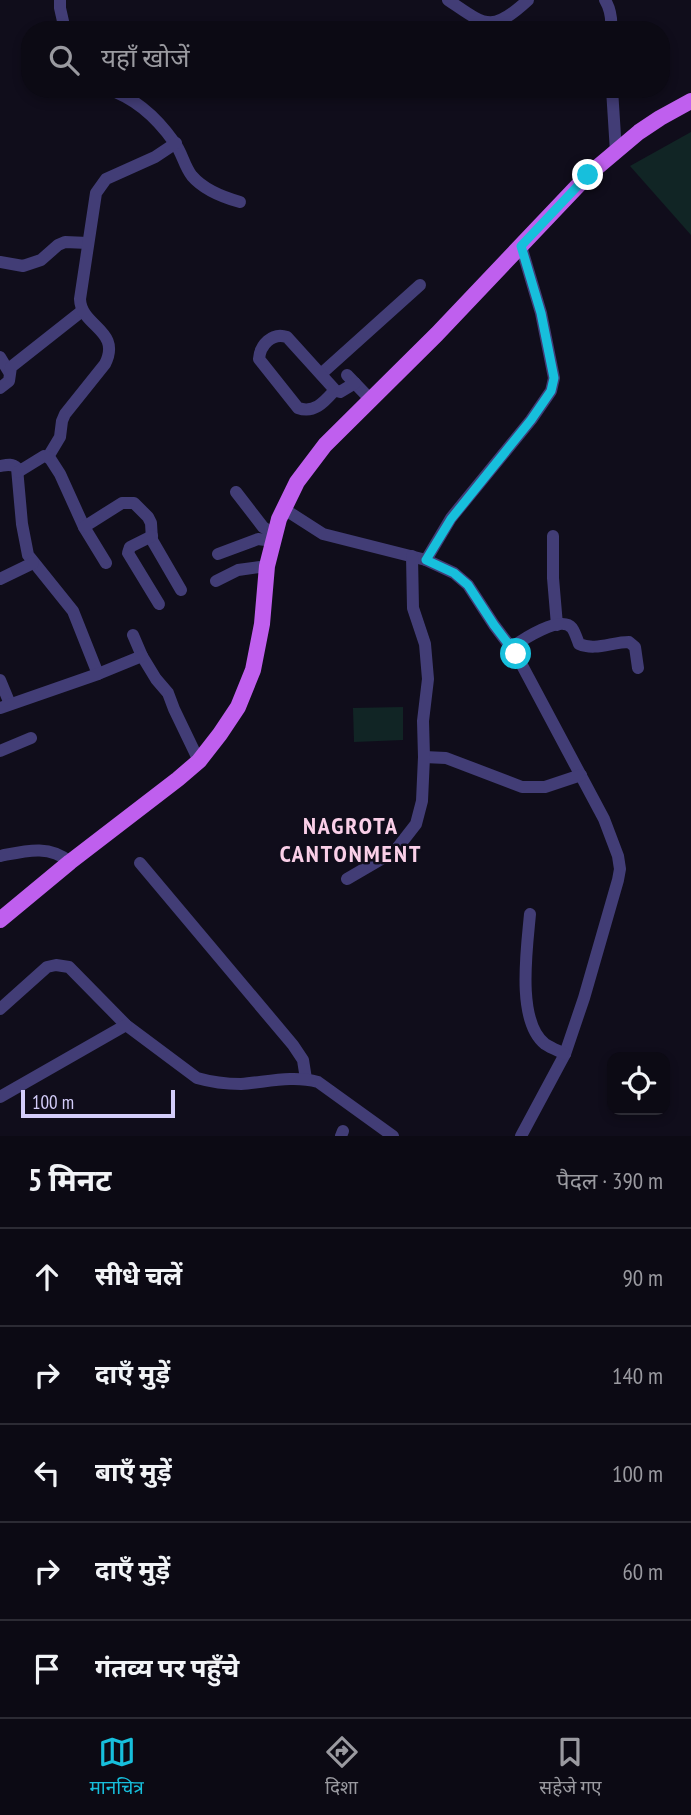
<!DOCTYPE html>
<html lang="hi">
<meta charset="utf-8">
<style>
:root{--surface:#0c0a14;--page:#1a1822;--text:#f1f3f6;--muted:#9a9aa0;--line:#2c2b34;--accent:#17bfdc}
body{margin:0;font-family:"PT Sans Narrow","Noto Sans Devanagari",sans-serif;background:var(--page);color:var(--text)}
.controls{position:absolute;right:21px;bottom:21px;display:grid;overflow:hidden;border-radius:14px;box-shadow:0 4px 10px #0003}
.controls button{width:63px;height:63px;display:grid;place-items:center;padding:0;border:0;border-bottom:2px solid var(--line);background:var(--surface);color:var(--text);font:35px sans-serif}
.scale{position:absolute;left:21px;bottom:18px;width:154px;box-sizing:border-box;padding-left:7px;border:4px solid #d4cdfa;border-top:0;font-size:19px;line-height:24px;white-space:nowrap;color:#d4cdfa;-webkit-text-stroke:5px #100d1b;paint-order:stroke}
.stop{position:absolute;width:21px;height:21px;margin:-16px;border:5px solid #17bfdc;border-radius:50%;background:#fff}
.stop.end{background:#17bfdc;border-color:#fff;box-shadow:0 2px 7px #0008}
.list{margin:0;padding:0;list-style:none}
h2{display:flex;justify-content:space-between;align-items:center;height:91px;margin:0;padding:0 28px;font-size:30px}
h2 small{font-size:23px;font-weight:400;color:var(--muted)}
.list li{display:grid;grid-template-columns:46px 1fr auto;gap:21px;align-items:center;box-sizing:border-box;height:98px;padding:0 28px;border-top:2px solid var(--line)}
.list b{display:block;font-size:26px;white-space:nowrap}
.list em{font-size:23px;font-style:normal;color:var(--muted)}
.icon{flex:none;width:38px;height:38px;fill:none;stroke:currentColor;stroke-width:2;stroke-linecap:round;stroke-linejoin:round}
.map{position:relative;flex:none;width:691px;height:1136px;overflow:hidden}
.search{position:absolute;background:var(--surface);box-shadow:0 4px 10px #0003;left:21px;right:21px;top:21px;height:77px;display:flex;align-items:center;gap:18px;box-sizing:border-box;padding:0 24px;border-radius:28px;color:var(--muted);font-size:26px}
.sheet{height:581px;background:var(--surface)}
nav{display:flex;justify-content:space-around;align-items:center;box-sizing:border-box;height:98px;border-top:2px solid var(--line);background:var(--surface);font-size:19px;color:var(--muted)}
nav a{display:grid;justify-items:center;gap:4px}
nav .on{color:var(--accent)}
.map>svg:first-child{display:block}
.green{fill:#112525}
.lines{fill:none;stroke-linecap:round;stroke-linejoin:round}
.minor{stroke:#423d76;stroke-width:12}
.major{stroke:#bf5fee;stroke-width:16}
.route{stroke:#17bfdc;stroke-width:9}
.labels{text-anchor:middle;stroke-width:5;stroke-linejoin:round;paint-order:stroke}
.district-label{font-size:24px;font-weight:bold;letter-spacing:2px;fill:#facfe8;stroke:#100d1b}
</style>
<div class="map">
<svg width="691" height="1136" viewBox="0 0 691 1136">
<rect width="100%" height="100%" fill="#100d1b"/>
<g class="green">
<polygon points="691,132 691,235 630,166"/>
<polygon points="403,707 403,740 354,742 353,708"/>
</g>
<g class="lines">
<g class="minor">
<polyline points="60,0 60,8 65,30"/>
<path d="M448,0C485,25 491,34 528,0"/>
<path d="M605,0C611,10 612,19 611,30"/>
<path d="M107,89C136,98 157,118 174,142C182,152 184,166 192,176C204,190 222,197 240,202"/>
<polyline points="612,89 616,152"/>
<polyline points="0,262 23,266 41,260 58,245 65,242 88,243"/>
<polyline points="0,357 9,372"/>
<polyline points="321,374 420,285"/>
<polyline points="347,375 371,400"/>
<polyline points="0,388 9,381 11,367 82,311"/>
<path d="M335,390C325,401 315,414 298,408L259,359C260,345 272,332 287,337L335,390L340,392L355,383"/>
<path d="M48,457L60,437L62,421L65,414L105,364C122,330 81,327 80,299L96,193L106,179L155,157L176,143"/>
<path d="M0,466C6,465 12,463 17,468L22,524L28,555L73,611L98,674"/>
<polyline points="18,472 44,456 48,457 51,460 60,474 84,527 106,563"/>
<polyline points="236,492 263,527 275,535"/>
<polyline points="284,509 323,534 426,560 454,573 468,585 494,625 516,654 604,819 618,856 620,869 618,880 584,998 565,1054 521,1136"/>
<polyline points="84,527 122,503 134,503 148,517 151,523 152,540 181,590"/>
<polyline points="152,536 130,547 128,553 159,604"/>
<polyline points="553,536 553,578 557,625"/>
<polyline points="218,554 258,539 273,541"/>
<polyline points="426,560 451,518 531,420 551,391 554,378 541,313 521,246"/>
<polyline points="0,579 33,563"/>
<polyline points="216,581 238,570 267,566"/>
<polyline points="133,635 142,656 156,679 168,693 174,709 199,761"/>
<path d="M511,648C522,640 561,614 572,628C575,632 577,639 579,644C595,651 612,642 629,642L635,647L638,668"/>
<polyline points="0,680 10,704"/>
<polyline points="0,708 98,674 142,656"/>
<polyline points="0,751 31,738"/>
<polyline points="424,757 446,758 522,787 545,787 581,775"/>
<path d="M0,856C25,851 49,844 70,862"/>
<polyline points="140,863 293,1045 303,1060 306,1079"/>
<polyline points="347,879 395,851 416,824 422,801 424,757 423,721 428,679 425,644 413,608 412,556"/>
<path d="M530,914C527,948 516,1021 545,1044C551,1048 559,1051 565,1054"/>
<path d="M0,1009L47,967L56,965L69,967L126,1025L197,1078C211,1082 226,1084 241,1084C267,1082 293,1075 318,1082L393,1136"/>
<polyline points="0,1097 126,1025"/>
<polyline points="341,1136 343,1131"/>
</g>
<polyline class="major" points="0,920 70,862 178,779 199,761 220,734 238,707 253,670 262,624 267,566 279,519 297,482 325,445 437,334 588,175 639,132 660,118 691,101"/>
</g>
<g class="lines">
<polyline class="route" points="516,654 494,625 468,585 454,573 426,560 451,519 531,420 551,391 554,378 541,313 521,246 588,175"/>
</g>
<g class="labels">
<g class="district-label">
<text x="351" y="834">NAGROTA<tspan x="351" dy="28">CANTONMENT</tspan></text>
</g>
</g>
</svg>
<div class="controls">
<button><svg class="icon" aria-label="locate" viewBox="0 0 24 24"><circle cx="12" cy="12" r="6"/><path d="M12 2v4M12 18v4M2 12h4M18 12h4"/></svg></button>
</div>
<div class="scale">100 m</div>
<div class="stop" style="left:516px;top:654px"></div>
<div class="stop end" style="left:588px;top:175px"></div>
<div class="search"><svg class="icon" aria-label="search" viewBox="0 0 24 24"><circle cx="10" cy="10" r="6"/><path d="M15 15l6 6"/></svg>यहाँ खोजें</div>
</div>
<section class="sheet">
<h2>5 मिनट<small>पैदल · 390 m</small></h2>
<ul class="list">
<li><svg class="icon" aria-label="ahead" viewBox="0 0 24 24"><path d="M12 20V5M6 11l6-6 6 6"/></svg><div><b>सीधे चलें</b></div><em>90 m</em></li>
<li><svg class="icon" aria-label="right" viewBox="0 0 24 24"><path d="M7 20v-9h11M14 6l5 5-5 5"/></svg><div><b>दाएँ मुड़ें</b></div><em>140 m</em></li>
<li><svg class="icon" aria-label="left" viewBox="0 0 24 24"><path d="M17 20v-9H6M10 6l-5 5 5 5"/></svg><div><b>बाएँ मुड़ें</b></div><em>100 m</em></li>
<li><svg class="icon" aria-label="right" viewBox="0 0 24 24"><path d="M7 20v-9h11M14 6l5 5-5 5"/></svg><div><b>दाएँ मुड़ें</b></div><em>60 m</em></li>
<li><svg class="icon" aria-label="arrive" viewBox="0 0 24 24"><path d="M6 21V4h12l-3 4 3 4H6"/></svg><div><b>गंतव्य पर पहुँचे</b></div></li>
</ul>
</section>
<nav>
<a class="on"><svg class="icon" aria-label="map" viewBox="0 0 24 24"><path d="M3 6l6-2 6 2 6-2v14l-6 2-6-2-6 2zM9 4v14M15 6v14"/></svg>मानचित्र</a>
<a><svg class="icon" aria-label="directions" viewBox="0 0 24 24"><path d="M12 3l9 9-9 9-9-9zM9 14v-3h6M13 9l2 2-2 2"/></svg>दिशा</a>
<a><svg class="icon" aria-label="saved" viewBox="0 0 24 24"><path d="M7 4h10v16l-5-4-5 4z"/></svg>सहेजे गए</a>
</nav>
